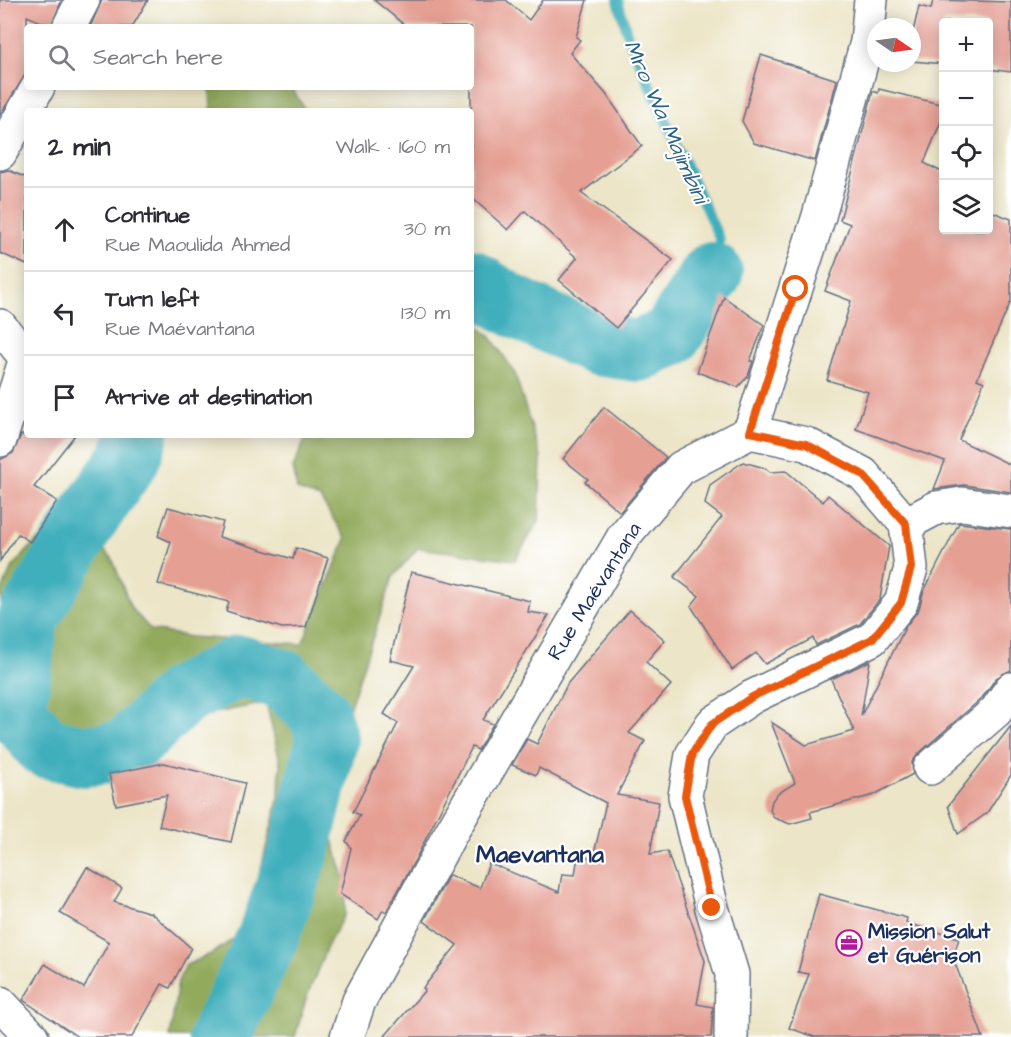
<!DOCTYPE html>
<meta charset="utf-8">
<style>
:root{--surface:#fff;--page:#f7f7f7;--text:#2b2b33;--muted:#7c7c81;--line:#e1e1e2}
body{margin:0;font-family:"Architects Daughter",sans-serif;background:var(--page);color:var(--text)}
.controls{position:absolute;right:18px;top:18px;display:grid;overflow:hidden;border-radius:6px;box-shadow:0 3px 15px #0003}
.controls button{width:54px;height:54px;display:grid;place-items:center;padding:0;border:0;border-bottom:2px solid var(--line);background:var(--surface);color:var(--text);font:30px sans-serif}
.compass{position:absolute;left:867px;top:18px;width:54px;height:54px;border-radius:50%;background:var(--surface);box-shadow:0 3px 15px #0003;rotate:103deg}
.stop{position:absolute;width:18px;height:18px;margin:-14px;border:4px solid #ea580c;border-radius:50%;background:#fff}
.stop.end{background:#ea580c;border-color:#fff;box-shadow:0 2px 6px #0008}
.list{margin:0;padding:0;list-style:none}
h2{display:flex;justify-content:space-between;align-items:center;height:78px;margin:0;padding:0 24px;font-size:26px}
h2 small{font-size:20px;font-weight:400;color:var(--muted)}
.list li{display:grid;grid-template-columns:39px 1fr auto;gap:18px;align-items:center;box-sizing:border-box;height:84px;padding:0 24px;border-top:2px solid var(--line)}
.list b{display:block;font-size:22px;white-space:nowrap}
.list p{margin:0;font-size:20px;white-space:nowrap;color:var(--muted)}
.list em{font-size:20px;font-style:normal;color:var(--muted)}
.icon{flex:none;width:33px;height:33px;fill:none;stroke:currentColor;stroke-width:2;stroke-linecap:round;stroke-linejoin:round}
.map{position:relative;flex:none;width:1011px;height:1037px;overflow:hidden}
.search{position:absolute;background:var(--surface);box-shadow:0 3px 15px #0003;left:24px;top:24px;width:450px;height:66px;display:flex;align-items:center;gap:15px;box-sizing:border-box;padding:0 21px;border-radius:6px;color:var(--muted);font-size:22px}
.panel{position:absolute;background:var(--surface);box-shadow:0 3px 15px #0003;left:24px;top:108px;width:450px;height:330px;border-radius:6px}
.map>svg:first-child{display:block}
.forest{fill:#92aa5c;stroke:#566c5d;stroke-width:1.5}
.lines{fill:none;stroke-linecap:round;stroke-linejoin:round}
.stream{stroke:#40afbc;stroke-width:10}
.river{stroke:#40afbc;stroke-width:62}
.building{fill:#e59f93}
.street-casing{stroke:#646f83;stroke-width:36}
.secondary-casing{stroke:#646f83;stroke-width:36}
.street{stroke:#fff;stroke-width:33}
.secondary{stroke:#fff;stroke-width:33}
.route{stroke:#ea580c;stroke-width:8}
.labels{text-anchor:middle;stroke-width:4.5;stroke-linejoin:round;paint-order:stroke}
.street-label{font-size:21px;fill:#1b2f5e;stroke:#fff}
.poi-label{font-size:21px;font-weight:bold;fill:#1b2f5e;stroke:#fff;text-anchor:start}
.water-label{font-size:22px;font-style:italic;fill:#2a6284;stroke:#fff}
.quarter-label{font-size:24px;font-weight:bold;fill:#1b2f5e;stroke:#fff}
</style>
<div class="map">
<svg width="1011" height="1037" viewBox="0 0 1011 1037">
<rect width="100%" height="100%" fill="#fff"/>
<filter id="ink" filterUnits="userSpaceOnUse"><feTurbulence type="fractalNoise" baseFrequency=".0167" numOctaves="2"/><feDisplacementMap in="SourceGraphic" scale="12" xChannelSelector="R" yChannelSelector="G"/><feConvolveMatrix kernelMatrix="1 2 1 2 8 2 1 2 1" color-interpolation-filters="sRGB"/></filter>
<filter id="wash" filterUnits="userSpaceOnUse"><feTurbulence type="fractalNoise" baseFrequency=".008" numOctaves="4" result="noise"/><feDisplacementMap in="SourceGraphic" scale="24" xChannelSelector="R" yChannelSelector="G"/><feGaussianBlur stdDeviation="1.35" result="paint"/><feColorMatrix in="noise" values="0 0 0 0 0 0 0 0 0 0 0 0 0 0 0 0 0 1.4 0 .05"/><feComposite in="paint" operator="in"/></filter>
<g filter="url(#wash)">
<rect width="100%" height="100%" fill="#ece5c7"/>
<g class="forest">
<polygon points="210,87 291,87 306,111 211,111"/>
<polygon points="471,321 490,336 514,371 541,457 539,521 515,560 418,548 393,577 333,757 325,812 345,881 345,913 327,947 306,999 295,1037 170,1037 178,981 186,965 213,953 240,934 256,888 279,796 280,761 266,703 110,733 29,754 0,737 1,593 11,569 36,541 66,527 90,537 112,558 131,608 151,630 191,637 302,644 346,539 320,498 297,490 293,468 307,435 471,435"/>
</g>
<g class="lines">
<polyline class="stream" points="618,0 629,40 720,240"/>
<g class="river">
<polyline points="471,280 509,304 597,345 639,351 671,336 712,273"/>
<polyline points="138,435 129,459 86,521 28,618 15,711 45,747 84,756 124,751 181,696 240,666 284,680 319,713 327,739 298,854 268,937 220,1037"/>
</g>
</g>
<g id="blocks">
<g class="building">
<polygon points="0,0 62,0 51,26 27,16 27,72 0,115"/>
<polygon points="102,0 148,0 132,27 90,27"/>
<polygon points="374,0 506,0 529,20 543,0 587,0 576,37 580,40 570,53 606,94 642,146 581,193 673,260 616,328 559,280 577,258 525,211 508,230 471,197 471,27 407,27"/>
<polygon points="933,0 1011,2 1011,72 988,69 988,22 944,22 944,64 912,61 912,36 919,6 931,9"/>
<polygon points="761,55 837,80 815,161 754,143 742,121"/>
<polygon points="879,89 944,105 944,114 924,163 944,173 944,230 988,230 988,210 1011,219 1011,301 977,379 984,382 959,440 1011,465 1011,492 964,485 934,489 945,461 856,429 868,392 827,380 851,301 825,291 850,224 840,220 873,91 878,93"/>
<polygon points="8,170 27,178 27,265 0,253 0,172"/>
<polygon points="724,297 764,325 750,361 753,361 748,376 738,387 697,372"/>
<polygon points="604,407 666,457 620,512 585,482 588,479 563,459"/>
<polygon points="21,435 75,435 34,487 57,501 30,542 18,534 0,561 0,460 13,453"/>
<polygon points="743,462 765,468 770,472 786,471 823,502 828,495 889,546 880,599 860,624 816,645 813,638 765,664 756,653 732,670 691,606 699,596 674,577 722,517 705,504 710,485"/>
<polygon points="168,507 223,522 219,537 293,559 296,548 328,558 306,627 282,628 226,611 229,602 158,584 171,542 158,536"/>
<polygon points="959,523 1011,529 1011,670 996,678 982,698 918,754 912,762 913,774 874,795 810,812 812,818 790,824 774,818 770,810 772,801 777,794 795,783 771,722 806,745 854,731 831,679 870,661 861,716 906,626 919,609 923,593"/>
<polygon points="411,572 530,601 528,612 549,615 483,720 493,724 478,750 472,747 415,860 386,912 383,910 378,919 340,894 351,848 346,841 360,815 353,812 398,723 384,714 414,666 390,660"/>
<polygon points="630,610 665,640 646,662 671,685 629,733 645,741 617,795 659,802 650,854 667,851 705,961 697,1004 713,1007 711,1037 384,1037 425,990 423,988 457,945 424,921 449,875 480,888 489,863 559,892 562,874 575,875 578,856 593,858 606,803 539,768 536,775 512,765 527,739 537,744 568,683"/>
<polygon points="1011,726 1011,775 987,813 958,834 948,806"/>
<polygon points="164,763 245,783 231,842 159,826 167,795 116,805 109,774"/>
<polygon points="87,867 122,888 114,902 151,913 191,948 170,988 162,984 132,1037 78,1037 23,1000 45,964 84,988 109,942 60,913"/>
<polygon points="819,894 907,918 906,923 959,938 953,958 983,1037 815,1037 789,1028 809,974 798,972"/>
</g>
</g>
</g>
<g filter="url(#ink)">
<use href="#blocks" fill-opacity="0" stroke="#646f83" stroke-width="1.5"/>
<g class="lines">
<g class="street-casing">
<g id="street">
<polyline points="69,27 83,0"/>
<polyline points="0,153 38,87"/>
<polyline points="0,326 26,358 0,440"/>
<polyline points="750,432 819,216 867,42 871,0"/>
<polyline points="906,524 936,508 962,504 1011,511"/>
<polyline points="930,768 996,711 1011,689"/>
<polyline points="0,1003 32,1037"/>
</g>
</g>
<g class="secondary-casing">
<polyline id="secondary" points="347,1037 359,1001 448,838 624,536 681,468 750,432 806,444 863,474 906,524 911,568 901,603 872,639 752,697 712,724 692,755 685,796 712,908 732,974 731,1037"/>
</g>
<use href="#street" class="street"/>
<use href="#secondary" class="secondary"/>
</g>
</g>
<g class="lines" filter="url(#ink)">
<polyline class="route" points="712,908 685,796 692,754 712,724 752,697 872,639 901,603 911,568 906,524 862,474 806,444 750,432 796,289"/>
</g>
<defs>
<g id="office-ring" transform="scale(1.35)"><circle r="9.5" fill="#fff" stroke="#b5179e" stroke-width="1.5"/><path d="M-6-3h4V-5.5h4V-3h4V5H-6ZM-1-4.5V-3h2v-1.5ZM-6 0V1H6V0Z" fill="#b5179e"/></g>
</defs>
<g fill-rule="evenodd">
<use href="#office-ring" x="849" y="943"/>
</g>
<g class="labels">
<g class="street-label">
<text transform="translate(594 591) rotate(-58)" y="7">Rue Maévantana</text>
</g>
<g class="poi-label">
<text x="868" y="938">Mission Salut<tspan x="868" dy="24">et Guérison</tspan></text>
</g>
<g class="water-label">
<text transform="translate(667 121) rotate(66)" y="8">Mro Wa Majimbini</text>
</g>
<g class="quarter-label">
<text x="540" y="862">Maevantana</text>
</g>
</g>
</svg>
<div class="controls">
<button>+</button>
<button>−</button>
<button><svg class="icon" aria-label="locate" viewBox="0 0 24 24"><circle cx="12" cy="12" r="6"/><path d="M12 2v4M12 18v4M2 12h4M18 12h4"/></svg></button>
<button><svg class="icon" aria-label="layers" viewBox="0 0 24 24"><path d="M12 4l9 5-9 5-9-5zM3 14l9 5 9-5"/></svg></button>
</div>
<svg class="compass" viewBox="-18 -18 36 36"><path d="M0-13l5 13h-10z" fill="#e53935"/><path d="M0 13l5-13h-10z" fill="#7c7c81"/></svg>
<div class="stop" style="left:796px;top:289px"></div>
<div class="stop end" style="left:712px;top:908px"></div>
<div class="search"><svg class="icon" aria-label="search" viewBox="0 0 24 24"><circle cx="10" cy="10" r="6"/><path d="M15 15l6 6"/></svg>Search here</div>
<section class="panel">
<h2>2 min<small>Walk · 160 m</small></h2>
<ul class="list">
<li><svg class="icon" aria-label="ahead" viewBox="0 0 24 24"><path d="M12 20V5M6 11l6-6 6 6"/></svg><div><b>Continue</b><p>Rue Maoulida Ahmed</p></div><em>30 m</em></li>
<li><svg class="icon" aria-label="left" viewBox="0 0 24 24"><path d="M17 20v-9H6M10 6l-5 5 5 5"/></svg><div><b>Turn left</b><p>Rue Maévantana</p></div><em>130 m</em></li>
<li><svg class="icon" aria-label="arrive" viewBox="0 0 24 24"><path d="M6 21V4h12l-3 4 3 4H6"/></svg><div><b>Arrive at destination</b></div></li>
</ul>
</section>
</div>
